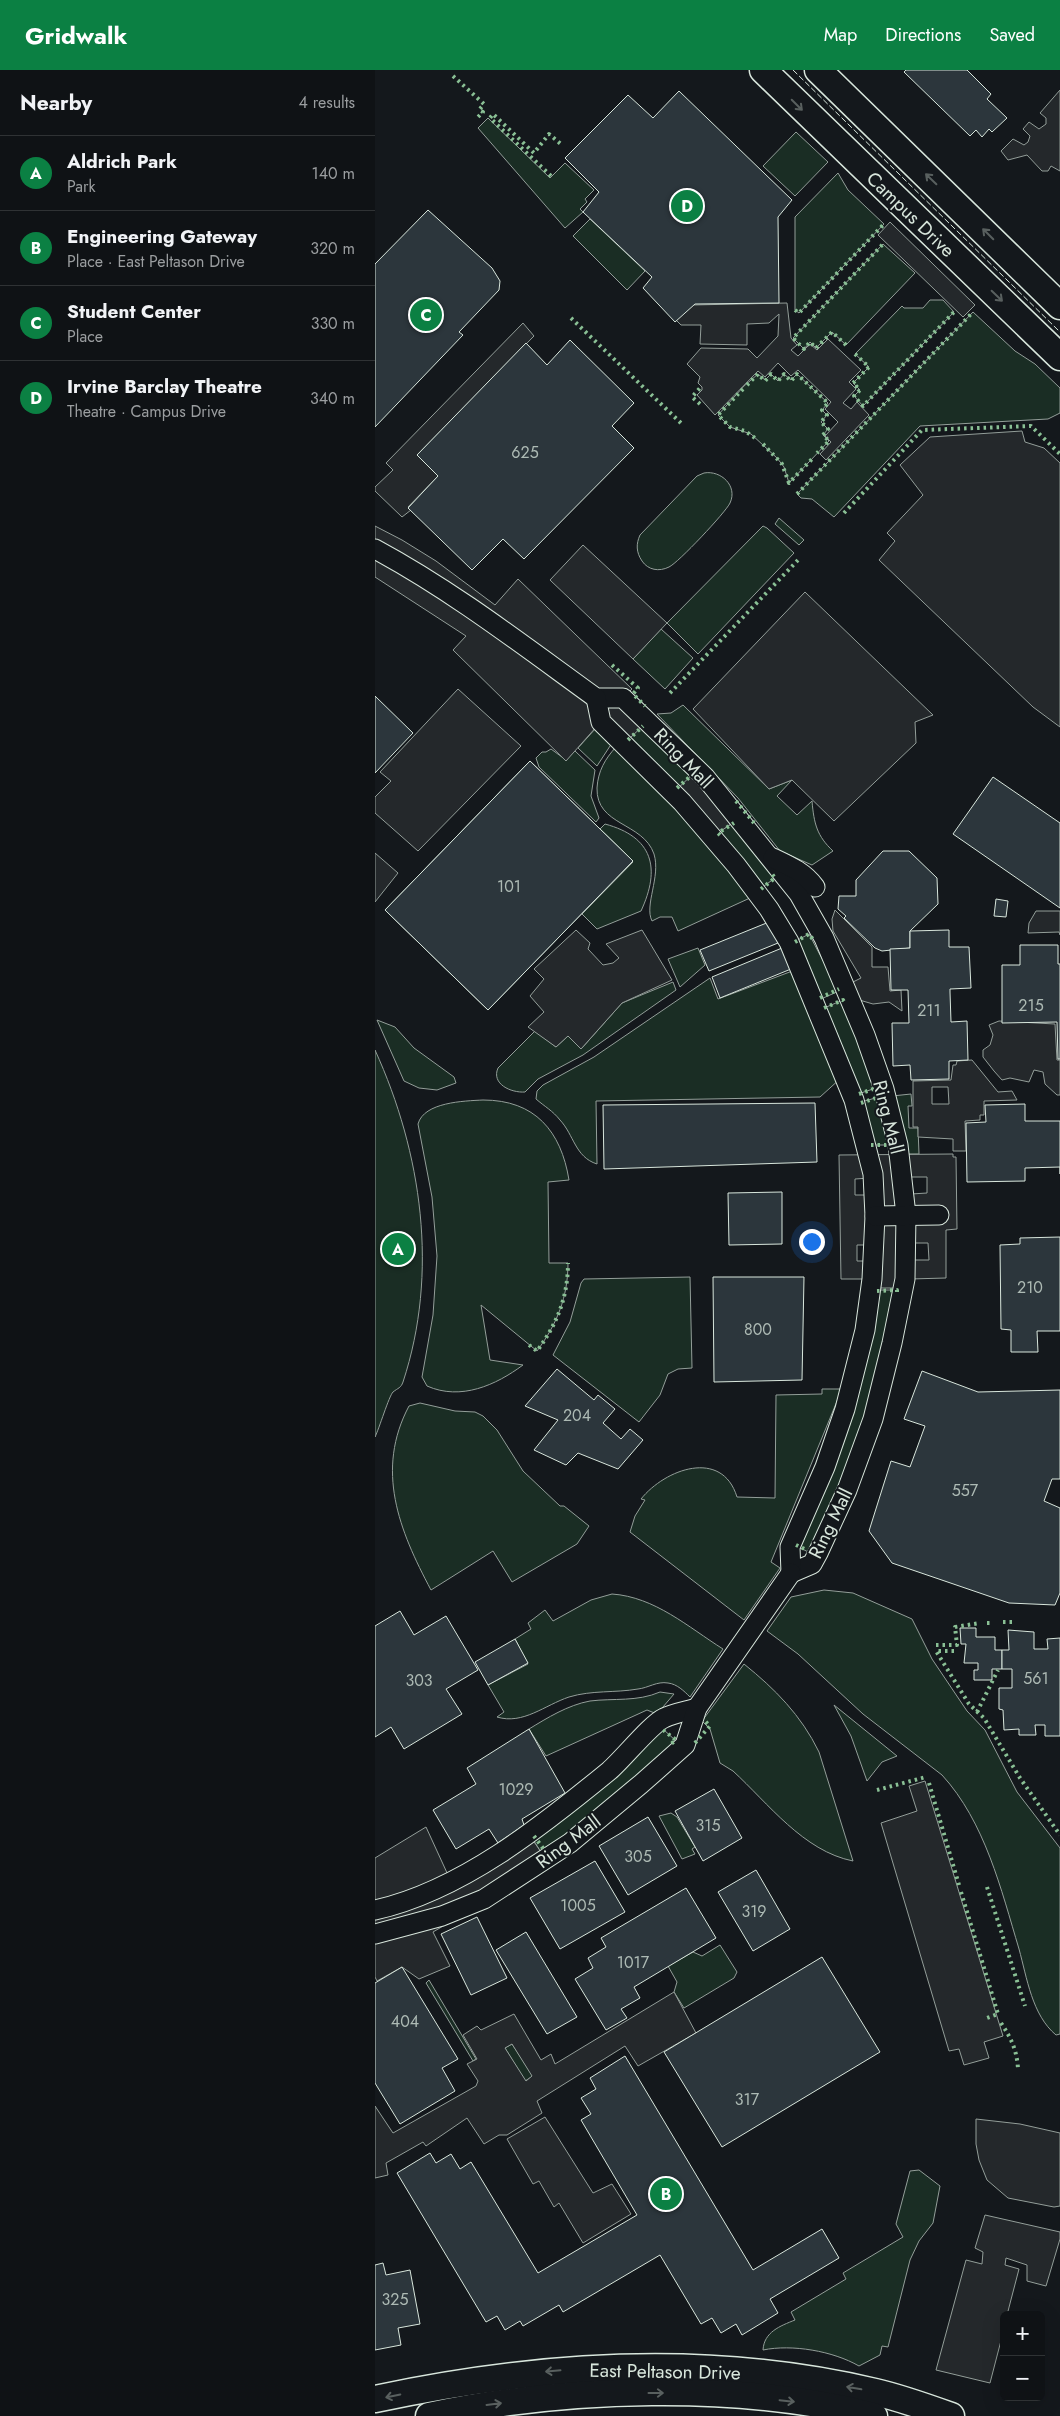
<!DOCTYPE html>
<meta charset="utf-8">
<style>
:root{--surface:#0f1215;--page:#181b1e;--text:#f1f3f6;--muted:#9b9ea0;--line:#2f3234;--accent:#0b8043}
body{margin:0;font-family:Jost,sans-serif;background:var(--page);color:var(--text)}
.controls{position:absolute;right:15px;bottom:15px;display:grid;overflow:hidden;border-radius:8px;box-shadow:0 5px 20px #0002}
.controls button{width:45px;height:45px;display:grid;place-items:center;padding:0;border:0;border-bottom:1px solid var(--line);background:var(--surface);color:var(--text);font:25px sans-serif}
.you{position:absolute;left:436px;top:1171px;width:18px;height:18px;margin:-12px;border:4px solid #fff;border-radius:50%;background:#1a73e8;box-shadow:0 0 0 8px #1a73e833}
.badge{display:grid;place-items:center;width:32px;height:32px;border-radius:50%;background:var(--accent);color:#fff;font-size:16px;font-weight:700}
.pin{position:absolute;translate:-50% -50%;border:2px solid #fff;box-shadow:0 1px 5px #0006}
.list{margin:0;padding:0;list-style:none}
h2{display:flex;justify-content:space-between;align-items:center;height:65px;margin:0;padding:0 20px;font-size:21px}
h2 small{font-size:16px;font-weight:400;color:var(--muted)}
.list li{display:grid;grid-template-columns:32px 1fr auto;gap:15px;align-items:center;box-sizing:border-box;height:75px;padding:0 20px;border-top:1px solid var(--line)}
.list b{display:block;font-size:19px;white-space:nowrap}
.list p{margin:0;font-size:16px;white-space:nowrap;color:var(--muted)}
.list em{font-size:16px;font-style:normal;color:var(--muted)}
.map{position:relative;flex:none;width:685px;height:2346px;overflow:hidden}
header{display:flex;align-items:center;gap:30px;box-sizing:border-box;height:70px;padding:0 25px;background:var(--accent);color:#fff}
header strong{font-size:24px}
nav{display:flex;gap:28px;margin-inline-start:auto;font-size:18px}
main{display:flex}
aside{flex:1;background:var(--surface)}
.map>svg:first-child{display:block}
.green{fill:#1a2d24;stroke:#939e99}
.parking{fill:#24282b;stroke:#939e99;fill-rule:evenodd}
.building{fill:#2c363c;stroke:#d8e6dc}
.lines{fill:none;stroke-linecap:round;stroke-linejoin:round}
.street-casing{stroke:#d8e6dc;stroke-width:21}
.secondary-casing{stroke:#d8e6dc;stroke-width:29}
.street{stroke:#14181c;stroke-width:19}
.secondary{stroke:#14181c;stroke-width:26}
.hedge{stroke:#8ac095;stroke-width:4;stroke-dasharray:2.5 4;stroke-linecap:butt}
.fence{stroke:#d8e6dc;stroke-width:1;stroke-dasharray:6 2.5;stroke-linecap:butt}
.oneway{stroke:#59605f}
.labels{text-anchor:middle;stroke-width:4;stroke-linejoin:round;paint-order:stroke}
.number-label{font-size:16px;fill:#adbab4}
.street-label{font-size:19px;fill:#d8e6dc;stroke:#14181c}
</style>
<header>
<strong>Gridwalk</strong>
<nav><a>Map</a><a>Directions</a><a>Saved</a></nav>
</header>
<main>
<aside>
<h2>Nearby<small>4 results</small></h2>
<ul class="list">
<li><span class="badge">A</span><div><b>Aldrich Park</b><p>Park</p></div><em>140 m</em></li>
<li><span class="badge">B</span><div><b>Engineering Gateway</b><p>Place · East Peltason Drive</p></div><em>320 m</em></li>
<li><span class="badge">C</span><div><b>Student Center</b><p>Place</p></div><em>330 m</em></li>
<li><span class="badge">D</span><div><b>Irvine Barclay Theatre</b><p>Theatre · Campus Drive</p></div><em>340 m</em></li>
</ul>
</aside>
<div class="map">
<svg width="685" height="2346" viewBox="0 0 685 2346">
<rect width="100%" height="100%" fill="#14181c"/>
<g class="green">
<polygon points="113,48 175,108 190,93 219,120 210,129 212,132 205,139 208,142 190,158 103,58"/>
<polygon points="421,62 453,92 420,126 388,96"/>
<polygon points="463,103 473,120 509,154 424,243 420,240 420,147"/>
<polygon points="215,149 270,201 252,220 198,166"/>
<polygon points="508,174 540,203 471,275 457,262 441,278 435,272 429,279 418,268"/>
<polygon points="555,230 568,230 579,242 488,336 479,326 485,320 478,313 494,297 480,284 527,236 529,238 548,238"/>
<polygon points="598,242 640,281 660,294 685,318 685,343 673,349 545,356 459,447 437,429 426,428 422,424"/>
<polygon points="383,304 390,310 396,304 403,311 409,304 416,310 422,304 453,333 447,340 452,345 446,352 453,359 448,365 454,371 414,413 409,397 402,388 376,364 355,357 343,345 369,316"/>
<path d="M329,403C346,400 363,416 355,433C351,442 303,493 294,497C284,502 273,500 267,491C261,482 261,474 265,465L322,406Z"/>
<polygon points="404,448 429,470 424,475 400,454"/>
<polygon points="388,456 392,458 419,483 323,584 292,553"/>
<polygon points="286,559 318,588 290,619 258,589"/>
<path d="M308,635L394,719L417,710L402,726L422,745L437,731C439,754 442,766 458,781L437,795L405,781L363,728L282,644L296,643Z"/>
<polygon points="268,655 317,705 303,719 253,670"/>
<polygon points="221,658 237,673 222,696 203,678"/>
<path d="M241,677L313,749L375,828L303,861L297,847H285L277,851C269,835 286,807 279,784C268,752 221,756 222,718C223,701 230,689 241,677Z"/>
<polygon points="176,679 191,690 200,681 220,700 216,726 224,748 221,752 164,697 161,688 167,682 171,682"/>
<polygon points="359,752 400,808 385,819 343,763"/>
<path d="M230,754C278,767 286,798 266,841L222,859L207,844L258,792L225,759Z"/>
<polygon points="434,864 464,921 446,929 417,873"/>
<polygon points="323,878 330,895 305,917 293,889"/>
<path d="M420,900L466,1008L445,1027L221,1031L222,1094C200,1087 199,1065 185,1050C178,1041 169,1036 161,1029L162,1021L168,1015L219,987L335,908L343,929Z"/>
<path d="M298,912L301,920L208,985L163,1009L150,1022C136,1023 116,1014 123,998L160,961L181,977L193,966L207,978L247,933Z"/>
<polygon points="468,930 501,1018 483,1024 449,938"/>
<polygon points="2,950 20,957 39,978 79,1007 81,1013 62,1020 44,1018 29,1011"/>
<path d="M0,980C47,1083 64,1203 28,1312C26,1318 23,1318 18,1322C14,1326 4,1359 0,1367Z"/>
<polygon points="536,1024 537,1036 533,1036 534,1058 543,1058 544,1084 530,1084 517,1026"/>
<polygon points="504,1027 517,1075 496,1075 486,1032"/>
<path d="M108,1030C160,1030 186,1061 194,1110L173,1112L174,1193H193C193,1227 182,1254 162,1281L106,1235L115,1290L148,1295C121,1315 86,1331 52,1316L47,1307L58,1245L62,1186L57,1127L43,1054C49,1032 89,1031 108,1030Z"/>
<polygon points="315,1207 317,1298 303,1299 293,1304 285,1325 264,1352 178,1285 195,1252 206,1213 209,1209"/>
<polygon points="502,1220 522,1220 488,1363 435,1483 420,1475"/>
<path d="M447,1319H467L396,1492L405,1498L369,1550L255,1462L260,1446L270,1430L266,1429C290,1399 347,1378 362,1427L400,1428L401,1325L447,1324Z"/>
<path d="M45,1333L80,1341L100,1342L108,1346L122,1360L148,1401L185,1436H189L214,1456L202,1474L137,1512L118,1481L56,1520C24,1460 0,1400 34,1336Z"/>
<path d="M449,1520L478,1523L537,1549L557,1589L592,1641L610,1660L642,1722L685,1778V1964L681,1965C657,1945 652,1908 644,1879C626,1819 610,1752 567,1705L488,1644L423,1584L392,1561L416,1527Z"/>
<path d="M237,1524C280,1527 313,1557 348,1579L315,1627C309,1621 302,1614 293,1613C282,1611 273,1618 263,1619C240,1623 217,1620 194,1627C170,1635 148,1655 122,1647L129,1642L113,1615L153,1594L140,1569L156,1559L153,1553L170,1540L178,1551L216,1530Z"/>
<path d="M369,1594C400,1619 426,1645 444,1682L478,1791C428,1781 393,1733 358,1701L345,1693L335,1659L327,1651Z"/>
<path d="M285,1622L299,1624L282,1644L272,1640L171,1686L154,1659C172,1648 193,1635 215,1631C239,1628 262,1632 285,1622Z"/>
<polygon points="459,1635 522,1686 507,1692 492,1711 476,1666"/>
<polygon points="288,1659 301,1671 270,1702 168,1785 157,1768"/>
<polygon points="296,1743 302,1747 320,1777 317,1779 320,1784 307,1789 284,1746"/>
<polygon points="345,1875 362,1902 359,1908 309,1938 299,1922 302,1912 293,1896 318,1882 327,1886"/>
<polygon points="54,1910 101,1989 98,1991 51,1913"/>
<polygon points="137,1974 158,2006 150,2011 130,1978"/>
<path d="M544,2100L565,2116L558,2153L544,2171L535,2190L513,2277L507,2276L505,2285L484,2296C458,2281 417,2274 388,2280C389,2262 405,2256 420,2250L416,2242L471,2209L468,2203L528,2167L521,2154L535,2101Z"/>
</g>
<g class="parking">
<polygon points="685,20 685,101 676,96 673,101 667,101 652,85 633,90 626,81 638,69 649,75 653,72 655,66 648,59 654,52 664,59 671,54 671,48 665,43"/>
<polygon points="515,152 600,235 588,247 503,165"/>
<polygon points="412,233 416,268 422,275 416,280 423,286 435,274 442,280 453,269 486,300 474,312 481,319 468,333 476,339 482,332 494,345 451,390 445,384 456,372 450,366 463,352 450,339 456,332 423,300 416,306 403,293 390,307 383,301 340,345 322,325 327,320 327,317 323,313 325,307 312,294 326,278 373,279 382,288 403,266 404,244 394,253 372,254 372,275 325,274 326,255 306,255 301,250 316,235"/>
<polygon points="148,253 159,266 42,385 63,406 33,437 36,440 27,447 0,421 0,417 18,400 11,393"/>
<polygon points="647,361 650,372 669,378 685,393 685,657 658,637 504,490 520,471 512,463 548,425 525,395 555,367"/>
<polygon points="0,456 27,470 61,491 120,535 143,509 257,619 252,624 277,647 253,670 223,655 191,691 78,580 91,566 0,507"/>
<polygon points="208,475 292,553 258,589 175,510"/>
<polygon points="430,522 558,645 540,652 541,673 459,751 417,710 394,719 318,639"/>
<polygon points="83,619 146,676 43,781 0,743 0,727 16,711 5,702"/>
<polygon points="327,695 370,744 343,763 295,726"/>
<polygon points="0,783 23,803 0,832"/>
<polygon points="460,840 497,877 497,897 513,897 515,921 526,920 527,941 514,932 498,934 481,929 474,914 486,908 458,861 457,849"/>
<polygon points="661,841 685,841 685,865 684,862 653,863 654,853"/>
<polygon points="201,860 215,873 213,879 228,895 238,893 244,888 231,874 267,860 297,910 247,933 206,979 193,966 181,977 153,957 169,942 155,926 169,909 159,899"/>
<polygon points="624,951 680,954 682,990 685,990 685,1025 682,1025 670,1014 668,1002 659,1000 654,1012 635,1008 627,1010 619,1001 608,987 608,980 615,975 618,965 614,955"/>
<path d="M597,990L623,1022L637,1021L642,1030L609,1031V1045H605V1050L590,1051L591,1081H578V1069L543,1067V1057H538V1011L576,1010L578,995H581L582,991ZM557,1017H573L574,1034H557Z"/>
<path d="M578,1084V1087H581L582,1159L571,1160V1208L535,1209L523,1218H490L492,1209H466L464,1085ZM536,1107H552V1123L536,1124ZM495,1108V1125H480V1109ZM538,1173H553L554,1190H538ZM482,1175H497L498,1191H482Z"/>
<polygon points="550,1711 628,1966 609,1972 614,1988 589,1995 584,1979 574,1981 506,1753 542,1741 534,1716"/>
<polygon points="51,1757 73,1805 151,1760 174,1794 58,1862 75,1896 44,1909 27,1897 2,1911 0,1907 0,1788"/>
<path d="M299,1922L321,1963L263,1996L250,1976L162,2031L167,2043L132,2065H124L109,2074L92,2048L51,2076L48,2072L11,2093L13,2105L0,2108V2036L18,2063L101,2016L103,2011L92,1994L102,1989L88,1965L102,1956L106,1960L139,1944L166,1990L176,1984L180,1994ZM137,1974L157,2006L151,2011L130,1978Z"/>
<polygon points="170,2047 218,2123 237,2114 256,2144 208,2173 184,2133 179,2137 164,2111 158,2114 132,2069"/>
<polygon points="601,2049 645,2054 685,2063 685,2136 679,2137 633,2128 612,2110 604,2090 601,2074"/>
<polygon points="610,2145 685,2162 685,2169 671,2216 652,2211 652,2195 631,2188 630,2195 644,2199 632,2245 629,2245 629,2259 615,2313 561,2300 591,2190 607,2194 608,2182 600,2178"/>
</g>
<g class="building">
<polygon points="531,0 592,0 616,24 612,29 632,48 617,62 614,59 607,67 601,60 595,66 529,2"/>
<polygon points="304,21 417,130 403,147 404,233 320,234 300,252 268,218 277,207 208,142 224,122 190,88 253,25 278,48"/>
<polygon points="53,140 117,198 125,211 124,220 84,262 88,265 0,357 0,194"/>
<polygon points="195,270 259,333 237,356 259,378 149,489 128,469 97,500 33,438 63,406 42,385 151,273 172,295"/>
<polygon points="0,626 38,663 0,703"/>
<polygon points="155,691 258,791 113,940 10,840"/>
<polygon points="155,691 258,791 113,940 10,840"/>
<polygon points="618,707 685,753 685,838 578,764"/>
<polygon points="508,781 534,781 562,808 563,834 535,861 535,878 507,881 500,878 469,848 471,846 463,839 464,826 481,826 481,810"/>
<polygon points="621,829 633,831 631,847 619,846"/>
<polygon points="394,852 403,873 334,901 325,880"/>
<polygon points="574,860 574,877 594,877 596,918 575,919 575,922 576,952 592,951 593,990 574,991 574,1009 536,1010 535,995 518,996 517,953 534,953 533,920 516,920 515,879 535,878 535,861"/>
<polygon points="645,875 683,875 683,894 685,894 685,989 683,989 682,952 627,953 627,895 645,895"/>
<polygon points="407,878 416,899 345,928 337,907"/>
<polygon points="440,1033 442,1092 229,1099 228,1035"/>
<polygon points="650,1034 650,1051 685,1051 685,1104 685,1097 650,1098 650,1111 592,1112 591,1053 611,1052 610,1035"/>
<polygon points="407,1122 407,1174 354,1175 353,1123"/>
<polygon points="685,1167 685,1261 662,1261 663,1282 636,1282 636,1260 626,1259 625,1175 645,1174 645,1168"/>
<polygon points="338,1207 429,1207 427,1310 339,1312"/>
<polygon points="182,1299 219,1330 223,1325 240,1339 228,1353 246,1369 255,1359 268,1370 243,1399 203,1383 191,1395 159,1380 183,1350 150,1336"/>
<polygon points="547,1301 603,1322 685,1320 685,1409 677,1409 669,1431 685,1438 685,1523 680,1535 634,1533 517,1493 494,1461 516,1391 535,1397 550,1356 529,1349"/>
<polygon points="25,1541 39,1565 71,1546 103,1600 71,1619 87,1644 29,1679 16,1657 0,1667 0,1556"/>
<polygon points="585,1558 601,1558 601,1567 620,1567 620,1580 627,1580 627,1599 617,1599 617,1610 599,1610 599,1600 603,1600 603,1593 589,1593 591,1574 586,1574"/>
<polygon points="633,1560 659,1562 659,1579 673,1579 672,1569 685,1568 685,1666 670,1666 670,1655 660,1655 661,1665 644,1665 644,1659 629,1660 628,1640 624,1639 624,1618 637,1618 637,1599 627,1599 627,1580 634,1580"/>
<polygon points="140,1569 153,1593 113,1615 100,1592"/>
<polygon points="154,1659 190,1723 147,1749 149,1755 123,1773 114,1759 81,1779 58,1740 101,1714 92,1698"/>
<polygon points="339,1719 367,1768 328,1791 300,1741"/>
<polygon points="273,1747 302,1796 253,1825 224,1776"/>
<polygon points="220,1791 250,1842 185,1879 155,1828"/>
<polygon points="381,1800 415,1859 378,1881 343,1822"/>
<polygon points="311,1818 341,1868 259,1917 265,1928 246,1939 252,1948 231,1960 200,1909 218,1898 213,1888 231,1877 226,1868"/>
<polygon points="102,1847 132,1908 96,1925 66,1864"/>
<polygon points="151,1862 202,1947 172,1964 121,1880"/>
<polygon points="447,1887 505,1982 347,2077 289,1982"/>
<polygon points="27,1897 83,1989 67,1998 80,2021 25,2054 0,2013 0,1913"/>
<polygon points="250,1986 378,2200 447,2159 464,2188 395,2229 403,2243 367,2265 361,2254 346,2263 337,2248 326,2254 285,2185 188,2242 184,2235 148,2256 145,2251 130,2260 122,2246 111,2252 22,2103 55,2083 61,2093 76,2084 85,2099 96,2092 163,2203 262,2145 206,2050 216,2044 206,2028 221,2019 215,2008"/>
<polygon points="8,2193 11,2205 35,2200 45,2254 23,2258 26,2275 0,2280 0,2195"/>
</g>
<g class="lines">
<g class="street-casing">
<g id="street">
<path d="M0,479C78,521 149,576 221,628H248L330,707L424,824L449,868L490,965L509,1019L523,1075L531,1145L530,1209L517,1273L498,1349L472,1420L443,1483L437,1494L416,1503"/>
<polyline points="221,628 226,652 307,732 361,795 394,839 414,872 479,1030 498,1104 500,1146 497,1209 490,1260 470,1339 450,1397 415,1477 416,1503"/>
<path d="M398,788C415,796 429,802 440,817"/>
<polyline points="500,1146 564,1145"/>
<path d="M0,1840C86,1821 167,1756 234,1701C248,1689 276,1654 289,1648C299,1643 312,1641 322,1638"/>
<polyline points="0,1864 67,1846 109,1829 195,1773 266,1714 310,1675 322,1638 416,1503"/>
</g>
</g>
<g class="secondary-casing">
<g id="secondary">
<polyline points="388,0 685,287"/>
<polyline points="443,0 685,236"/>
<path d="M0,2329C164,2294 336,2283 500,2322C526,2328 551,2337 576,2346"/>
<path d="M54,2346C190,2317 363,2311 499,2346"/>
</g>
</g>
<use href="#street" class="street"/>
<use href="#secondary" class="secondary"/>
<g class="hedge">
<polyline points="78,6 109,34 104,40 108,42 103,47"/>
<polyline points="176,106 115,48 118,44 159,83 174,64 187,75"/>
<polyline points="420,240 424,243 509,154"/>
<polyline points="196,248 308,355"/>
<polyline points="471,275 457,262 441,278 435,272 429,279 418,268 508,174"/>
<polyline points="480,284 494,297 478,313 485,320 479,326 488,336 579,242"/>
<polyline points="372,315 383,304 390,311 396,304 403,311 409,304 416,311 422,304 453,333 447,340 452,345 446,352 453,359 448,365 454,371 442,383"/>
<polyline points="368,319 343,345 355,357 370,361 383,370"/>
<polyline points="325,334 317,327 325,318"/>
<polyline points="388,374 407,394 414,413 439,387"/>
<polyline points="422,424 598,242"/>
<polyline points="469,443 547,360 656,356 685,384"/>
<polyline points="237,595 263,618 258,624 270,636"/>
<polyline points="295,623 424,489"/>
<polyline points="253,670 268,656"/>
<polyline points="302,718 317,705 316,704"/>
<polyline points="361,731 379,753"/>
<polyline points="345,765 343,763 359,753"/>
<polyline points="386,819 400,808 397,804"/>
<polyline points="420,872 434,864 439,871"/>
<polyline points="445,928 464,919"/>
<polyline points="449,938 468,930 469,932"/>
<polyline points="484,1024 501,1018 500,1016"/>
<polyline points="486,1033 504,1027 504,1030"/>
<polyline points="496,1075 517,1075"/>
<polyline points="502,1221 522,1220 522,1222"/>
<path d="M154,1275L162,1281C182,1254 193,1227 193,1193"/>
<polyline points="421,1475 436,1482"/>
<polyline points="628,1552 640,1552"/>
<polyline points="612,1553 617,1553"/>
<polyline points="561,1575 582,1575 580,1557 605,1553"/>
<polyline points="579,1581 561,1581 594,1634 609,1648 645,1708 685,1765"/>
<polyline points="602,1642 623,1600"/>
<polyline points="288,1660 301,1670 296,1674"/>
<polyline points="320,1673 335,1656 330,1651"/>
<polyline points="554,1713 584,1815"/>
<polyline points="502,1720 551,1707"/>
<polyline points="159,1766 170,1781"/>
<polyline points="612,1817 650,1936"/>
<polyline points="586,1822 623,1944 612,1948"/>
<path d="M626,1953C636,1968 642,1980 643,1999"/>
</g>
<polyline class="fence" points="418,0 685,262"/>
</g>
<defs><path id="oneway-shaft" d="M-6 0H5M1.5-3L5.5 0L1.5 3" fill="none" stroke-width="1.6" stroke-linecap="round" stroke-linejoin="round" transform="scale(1.25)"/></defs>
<g class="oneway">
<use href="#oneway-shaft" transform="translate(422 35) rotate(45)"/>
<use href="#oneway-shaft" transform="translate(556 109) rotate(-136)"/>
<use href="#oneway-shaft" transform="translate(613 164) rotate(-135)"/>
<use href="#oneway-shaft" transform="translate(622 226) rotate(44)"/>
<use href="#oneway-shaft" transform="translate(178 2301) rotate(175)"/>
<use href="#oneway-shaft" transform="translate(479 2318) rotate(-170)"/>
<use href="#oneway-shaft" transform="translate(281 2323)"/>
<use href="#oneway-shaft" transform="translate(18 2326) rotate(168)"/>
<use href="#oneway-shaft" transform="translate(412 2331) rotate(6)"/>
<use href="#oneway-shaft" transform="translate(119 2334) rotate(-7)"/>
</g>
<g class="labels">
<g class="number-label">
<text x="150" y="388">625</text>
<text x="134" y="822">101</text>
<text x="656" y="941">215</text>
<text x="554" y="946">211</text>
<text x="655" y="1223">210</text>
<text x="383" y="1265">800</text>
<text x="202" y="1351">204</text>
<text x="590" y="1426">557</text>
<text x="661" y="1614">561</text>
<text x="44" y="1616">303</text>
<text x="141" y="1725">1029</text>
<text x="333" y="1761">315</text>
<text x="263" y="1792">305</text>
<text x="203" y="1841">1005</text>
<text x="379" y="1847">319</text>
<text x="258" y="1898">1017</text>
<text x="30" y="1957">404</text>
<text x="372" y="2035">317</text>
<text x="20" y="2235">325</text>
</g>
<g class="street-label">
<text transform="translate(536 144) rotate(44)" y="7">Campus Drive</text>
<text transform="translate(309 688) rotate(46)" y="7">Ring Mall</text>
<text transform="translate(514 1047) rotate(76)" y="7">Ring Mall</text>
<text transform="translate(455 1453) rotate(-64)" y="7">Ring Mall</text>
<text transform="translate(193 1771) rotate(-37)" y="7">Ring Mall</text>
<text transform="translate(290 2301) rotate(1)" y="7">East Peltason Drive</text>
</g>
</g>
</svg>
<div class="controls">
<button>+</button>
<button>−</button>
</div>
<div class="you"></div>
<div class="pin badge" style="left:23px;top:1179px">A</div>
<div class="pin badge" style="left:291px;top:2124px">B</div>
<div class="pin badge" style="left:51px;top:245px">C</div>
<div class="pin badge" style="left:312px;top:136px">D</div>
</div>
</main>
